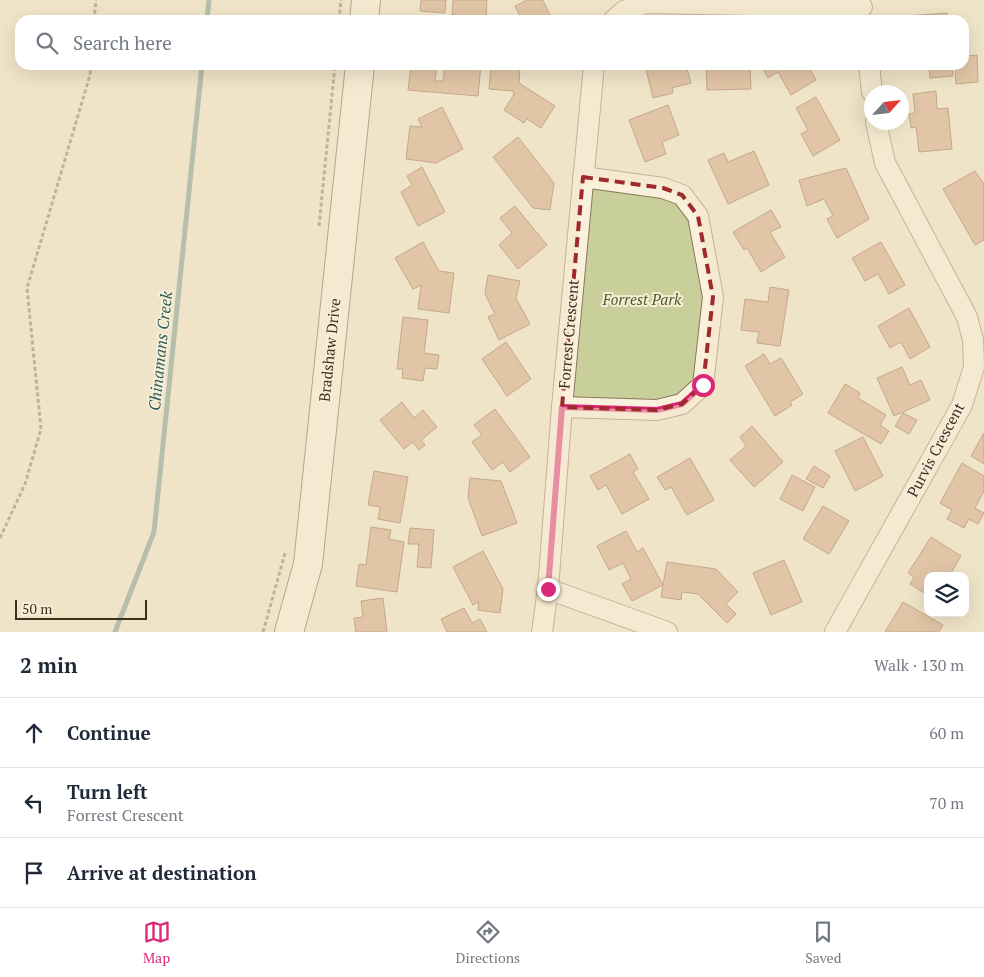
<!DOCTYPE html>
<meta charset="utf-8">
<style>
:root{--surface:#fff;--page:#f2f2f3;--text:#1f2937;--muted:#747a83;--line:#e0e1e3;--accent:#db2777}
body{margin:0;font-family:"PT Serif",serif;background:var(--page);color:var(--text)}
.controls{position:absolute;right:15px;bottom:15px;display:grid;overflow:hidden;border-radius:10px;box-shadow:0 5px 20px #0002}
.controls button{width:45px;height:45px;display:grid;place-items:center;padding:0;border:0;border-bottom:1px solid var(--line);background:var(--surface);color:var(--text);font:25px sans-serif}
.compass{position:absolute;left:864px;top:85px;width:45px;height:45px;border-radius:50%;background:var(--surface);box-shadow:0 5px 20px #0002;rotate:63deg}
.scale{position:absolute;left:15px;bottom:12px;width:132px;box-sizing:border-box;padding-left:5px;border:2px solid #3d2e20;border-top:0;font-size:14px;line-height:18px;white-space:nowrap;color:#3d2e20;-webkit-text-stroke:4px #f7eed8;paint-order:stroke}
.stop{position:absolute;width:15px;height:15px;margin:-11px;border:4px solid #db2777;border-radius:50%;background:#fff}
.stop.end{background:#db2777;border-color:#fff;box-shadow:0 1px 5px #0008}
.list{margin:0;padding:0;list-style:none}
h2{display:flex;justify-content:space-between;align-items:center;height:65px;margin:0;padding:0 20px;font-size:21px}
h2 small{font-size:16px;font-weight:400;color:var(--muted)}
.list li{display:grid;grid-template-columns:32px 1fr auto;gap:15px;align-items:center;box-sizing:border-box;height:70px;padding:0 20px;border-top:1px solid var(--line)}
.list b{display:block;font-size:19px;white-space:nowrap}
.list p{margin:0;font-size:16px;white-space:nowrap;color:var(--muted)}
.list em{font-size:16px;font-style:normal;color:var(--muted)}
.icon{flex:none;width:28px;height:28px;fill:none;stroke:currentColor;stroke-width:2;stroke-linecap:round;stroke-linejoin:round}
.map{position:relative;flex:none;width:984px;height:632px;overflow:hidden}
.search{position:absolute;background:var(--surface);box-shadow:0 5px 20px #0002;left:15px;right:15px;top:15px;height:55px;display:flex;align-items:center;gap:12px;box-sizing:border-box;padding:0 18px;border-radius:15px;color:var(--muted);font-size:19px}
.sheet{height:275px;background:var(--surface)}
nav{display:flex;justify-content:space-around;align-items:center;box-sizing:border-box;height:70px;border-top:1px solid var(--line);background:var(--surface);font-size:14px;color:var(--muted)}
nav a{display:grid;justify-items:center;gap:2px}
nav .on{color:var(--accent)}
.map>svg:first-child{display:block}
.green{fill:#c9cf9b}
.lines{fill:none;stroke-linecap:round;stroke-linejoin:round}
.stream{stroke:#6f938a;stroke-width:5}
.building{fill:#cf9f7d;stroke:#8d5f41}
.street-casing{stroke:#8d765c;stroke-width:22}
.secondary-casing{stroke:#6f573f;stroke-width:30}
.path{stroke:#8d765c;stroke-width:3;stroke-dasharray:4 2.5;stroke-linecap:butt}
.street{stroke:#faf1dc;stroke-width:20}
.secondary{stroke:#faf1dc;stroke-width:28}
.route{stroke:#db2777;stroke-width:6}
.marked{fill:none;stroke:#9e2a2b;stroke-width:4;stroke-dasharray:10 6;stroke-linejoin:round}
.labels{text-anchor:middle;stroke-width:4;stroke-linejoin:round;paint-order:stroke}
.park-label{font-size:15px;font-style:italic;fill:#4d5a26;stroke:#f7eed8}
.street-label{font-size:15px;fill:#3d2e20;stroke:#f7eed8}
.water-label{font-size:16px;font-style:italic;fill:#2f5d5a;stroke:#f7eed8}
</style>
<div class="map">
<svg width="984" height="632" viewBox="0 0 984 632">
<rect width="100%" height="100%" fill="#f0e4c8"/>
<polygon class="green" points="583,177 682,195 713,297 703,385 682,404 562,407"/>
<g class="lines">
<g class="stream">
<polyline points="207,20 209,0"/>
<polyline points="115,632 154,532 202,65"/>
</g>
</g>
<g class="building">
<polygon points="421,0 446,0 445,13 420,11"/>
<polygon points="453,0 487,0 486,17 452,15"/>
<polygon points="527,0 543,0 552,20 522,20 515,6"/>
<polygon points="947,13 948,20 907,20 906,16"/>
<polygon points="977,55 978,82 956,84 955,65 964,65 964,56"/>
<polygon points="411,65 437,65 435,81 443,81 445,65 481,65 478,96 408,90"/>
<polygon points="491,65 520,67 519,83 555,106 541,128 527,119 524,123 504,110 514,94 513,91 489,89"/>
<polygon points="645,65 686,65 691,83 672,88 673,93 653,98"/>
<polygon points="706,65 730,65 731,69 750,68 751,89 707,90"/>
<polygon points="761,65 808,65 816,80 791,95 778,72 768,78"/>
<polygon points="929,65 952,65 953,76 930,78"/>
<polygon points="936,91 937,109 948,108 952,149 919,152 916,127 911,128 909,114 915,113 913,94"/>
<polygon points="816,97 840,140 813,156 801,134 808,130 796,108"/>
<polygon points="668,105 679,135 662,142 666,154 645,162 629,120"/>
<polygon points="442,107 463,149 436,163 406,159 410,126 422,127 418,119"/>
<polygon points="518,137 554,183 550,210 533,208 493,157"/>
<polygon points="754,151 769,185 728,204 708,160 724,153 728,162"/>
<polygon points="422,167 445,212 418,226 401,192 412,185 407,176"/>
<polygon points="846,168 869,219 837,238 827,219 833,216 824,199 807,206 799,180"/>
<polygon points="975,171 984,184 984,240 975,245 943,189"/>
<polygon points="515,206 547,245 518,269 499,245 512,233 500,218"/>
<polygon points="771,210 781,227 770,232 785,257 761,272 747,248 744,250 733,232"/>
<polygon points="423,242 439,271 454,273 449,313 418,309 421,285 413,289 395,258"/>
<polygon points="881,242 905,285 889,294 878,274 865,281 852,258"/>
<polygon points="488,275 520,281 516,298 530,324 499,340 488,317 495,314 485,294"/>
<polygon points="770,287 789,290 780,346 757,343 759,332 741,330 745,299 768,302"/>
<polygon points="909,308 930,347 910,359 901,342 890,348 878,326"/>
<polygon points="403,317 428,320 424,353 439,355 437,369 425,368 423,381 402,378 403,369 397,369"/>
<polygon points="506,342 531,379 507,396 482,359"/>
<polygon points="764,354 770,364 781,358 803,394 790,402 792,405 775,416 745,366"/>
<polygon points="902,367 910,385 921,380 930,400 894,416 877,378"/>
<polygon points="845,384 860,393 858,398 886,415 880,425 889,431 881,444 828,413"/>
<polygon points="402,402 414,418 423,410 437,427 421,440 425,445 419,450 413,442 404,449 380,420"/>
<polygon points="495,409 530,457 510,472 503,462 492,470 472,442 482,435 474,425"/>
<polygon points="903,413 917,420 909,434 895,426"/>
<polygon points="752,426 783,462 754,487 730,460 746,446 740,437"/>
<polygon points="984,433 984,464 971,456"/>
<polygon points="863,437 883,476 855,491 835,451"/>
<polygon points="630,454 638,469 633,472 649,499 622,514 606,485 598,490 590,476"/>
<polygon points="690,458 714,500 687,515 671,487 665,490 657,477"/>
<polygon points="962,463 984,476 984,491 975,508 984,513 978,524 969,519 964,528 947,519 952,510 940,503"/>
<polygon points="814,466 830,476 823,488 806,479"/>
<polygon points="374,471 408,477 400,523 378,519 380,507 368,505"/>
<polygon points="792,475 815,487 803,511 780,499"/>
<polygon points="470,478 501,481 517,523 482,536 468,498"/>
<polygon points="823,506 849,521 829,554 803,539"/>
<polygon points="371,527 391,530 389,539 404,542 397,592 356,586 359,564 366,565"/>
<polygon points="410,528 434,530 431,568 417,567 419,544 408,544"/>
<polygon points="626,531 637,552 643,548 663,585 632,601 622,584 631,579 623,563 609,570 597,546"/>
<polygon points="931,537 961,556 949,576 928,576 928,591 926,594 910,584 914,577 908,573"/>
<polygon points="483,551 503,589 500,613 478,610 479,602 473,605 453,567"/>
<polygon points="784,560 802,602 771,615 753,573"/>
<polygon points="667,562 716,569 738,592 726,604 736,614 727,623 698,594 682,592 681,600 661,597"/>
<polygon points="383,598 387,632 356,632 354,618 363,617 361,601"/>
<polygon points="903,602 943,625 939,632 885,632"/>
<polygon points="464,608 472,623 480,619 487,632 447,632 441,619"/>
</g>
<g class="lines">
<g class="street-casing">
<g id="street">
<polyline points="614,20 624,11 646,3 862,7"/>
<polyline points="869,65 872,92"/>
<polyline points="562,407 657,410 682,404 703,385 713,297 698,216 682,195 663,188 583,177"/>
<polyline points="548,589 667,632"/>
<polyline points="542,632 548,589 562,407 594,65"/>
<polyline points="835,632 962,405 974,367 973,340 967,317 885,163 876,122"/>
</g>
</g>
<g class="secondary-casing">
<g id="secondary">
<polyline points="364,20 366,0"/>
<polyline points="289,632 308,564 360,65"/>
</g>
</g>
<g class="path">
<polyline points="94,20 96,0"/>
<polyline points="339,20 341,0"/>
<polyline points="319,226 335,65"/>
<polyline points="0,538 25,484 41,429 27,288 90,75 91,65"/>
<polyline points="263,632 285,553"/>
</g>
<use href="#street" class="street"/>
<use href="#secondary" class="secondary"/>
</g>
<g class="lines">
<polyline class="route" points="548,589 562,407 657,410 682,404 703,385"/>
</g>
<path d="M0 0H984V632H0ZM583,177L663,188L682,195L698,216L713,297L703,385L682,404L657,410L562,407Z" fill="#f0e4c8" fill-opacity=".55" fill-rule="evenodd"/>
<path class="marked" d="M583,177L663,188L682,195L698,216L713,297L703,385L682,404L657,410L562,407Z"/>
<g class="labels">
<g class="park-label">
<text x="642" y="305">Forrest Park</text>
</g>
<g class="street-label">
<text transform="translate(569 334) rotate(-85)" y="5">Forrest Crescent</text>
<text transform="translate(330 350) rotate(-84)" y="5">Bradshaw Drive</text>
<text transform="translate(936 450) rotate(-62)" y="5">Purvis Crescent</text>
</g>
<g class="water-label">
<text transform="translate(160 351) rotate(-84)" y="6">Chinamans Creek</text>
</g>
</g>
</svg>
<div class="controls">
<button><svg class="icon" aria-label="layers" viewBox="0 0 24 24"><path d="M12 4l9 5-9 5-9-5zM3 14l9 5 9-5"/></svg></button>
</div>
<svg class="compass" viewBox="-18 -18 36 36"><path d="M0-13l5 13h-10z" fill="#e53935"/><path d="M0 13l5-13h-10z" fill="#747a83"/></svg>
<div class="scale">50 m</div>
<div class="stop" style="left:703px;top:385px"></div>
<div class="stop end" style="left:548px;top:589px"></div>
<div class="search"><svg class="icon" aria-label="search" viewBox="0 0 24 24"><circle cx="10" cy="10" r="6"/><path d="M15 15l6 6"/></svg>Search here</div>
</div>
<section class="sheet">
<h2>2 min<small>Walk · 130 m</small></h2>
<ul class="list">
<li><svg class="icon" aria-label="ahead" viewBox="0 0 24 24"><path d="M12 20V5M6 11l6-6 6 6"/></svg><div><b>Continue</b></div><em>60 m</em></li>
<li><svg class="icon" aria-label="left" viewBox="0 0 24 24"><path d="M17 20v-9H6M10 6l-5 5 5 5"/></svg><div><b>Turn left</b><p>Forrest Crescent</p></div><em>70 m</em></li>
<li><svg class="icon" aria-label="arrive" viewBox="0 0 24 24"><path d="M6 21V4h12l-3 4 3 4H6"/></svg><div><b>Arrive at destination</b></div></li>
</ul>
</section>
<nav>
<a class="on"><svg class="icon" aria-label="map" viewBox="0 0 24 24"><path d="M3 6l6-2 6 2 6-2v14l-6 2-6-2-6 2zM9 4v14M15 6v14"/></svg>Map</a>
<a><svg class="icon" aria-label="directions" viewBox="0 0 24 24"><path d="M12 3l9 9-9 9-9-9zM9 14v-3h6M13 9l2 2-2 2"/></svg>Directions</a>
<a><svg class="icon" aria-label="saved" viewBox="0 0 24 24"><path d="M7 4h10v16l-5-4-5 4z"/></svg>Saved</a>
</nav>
